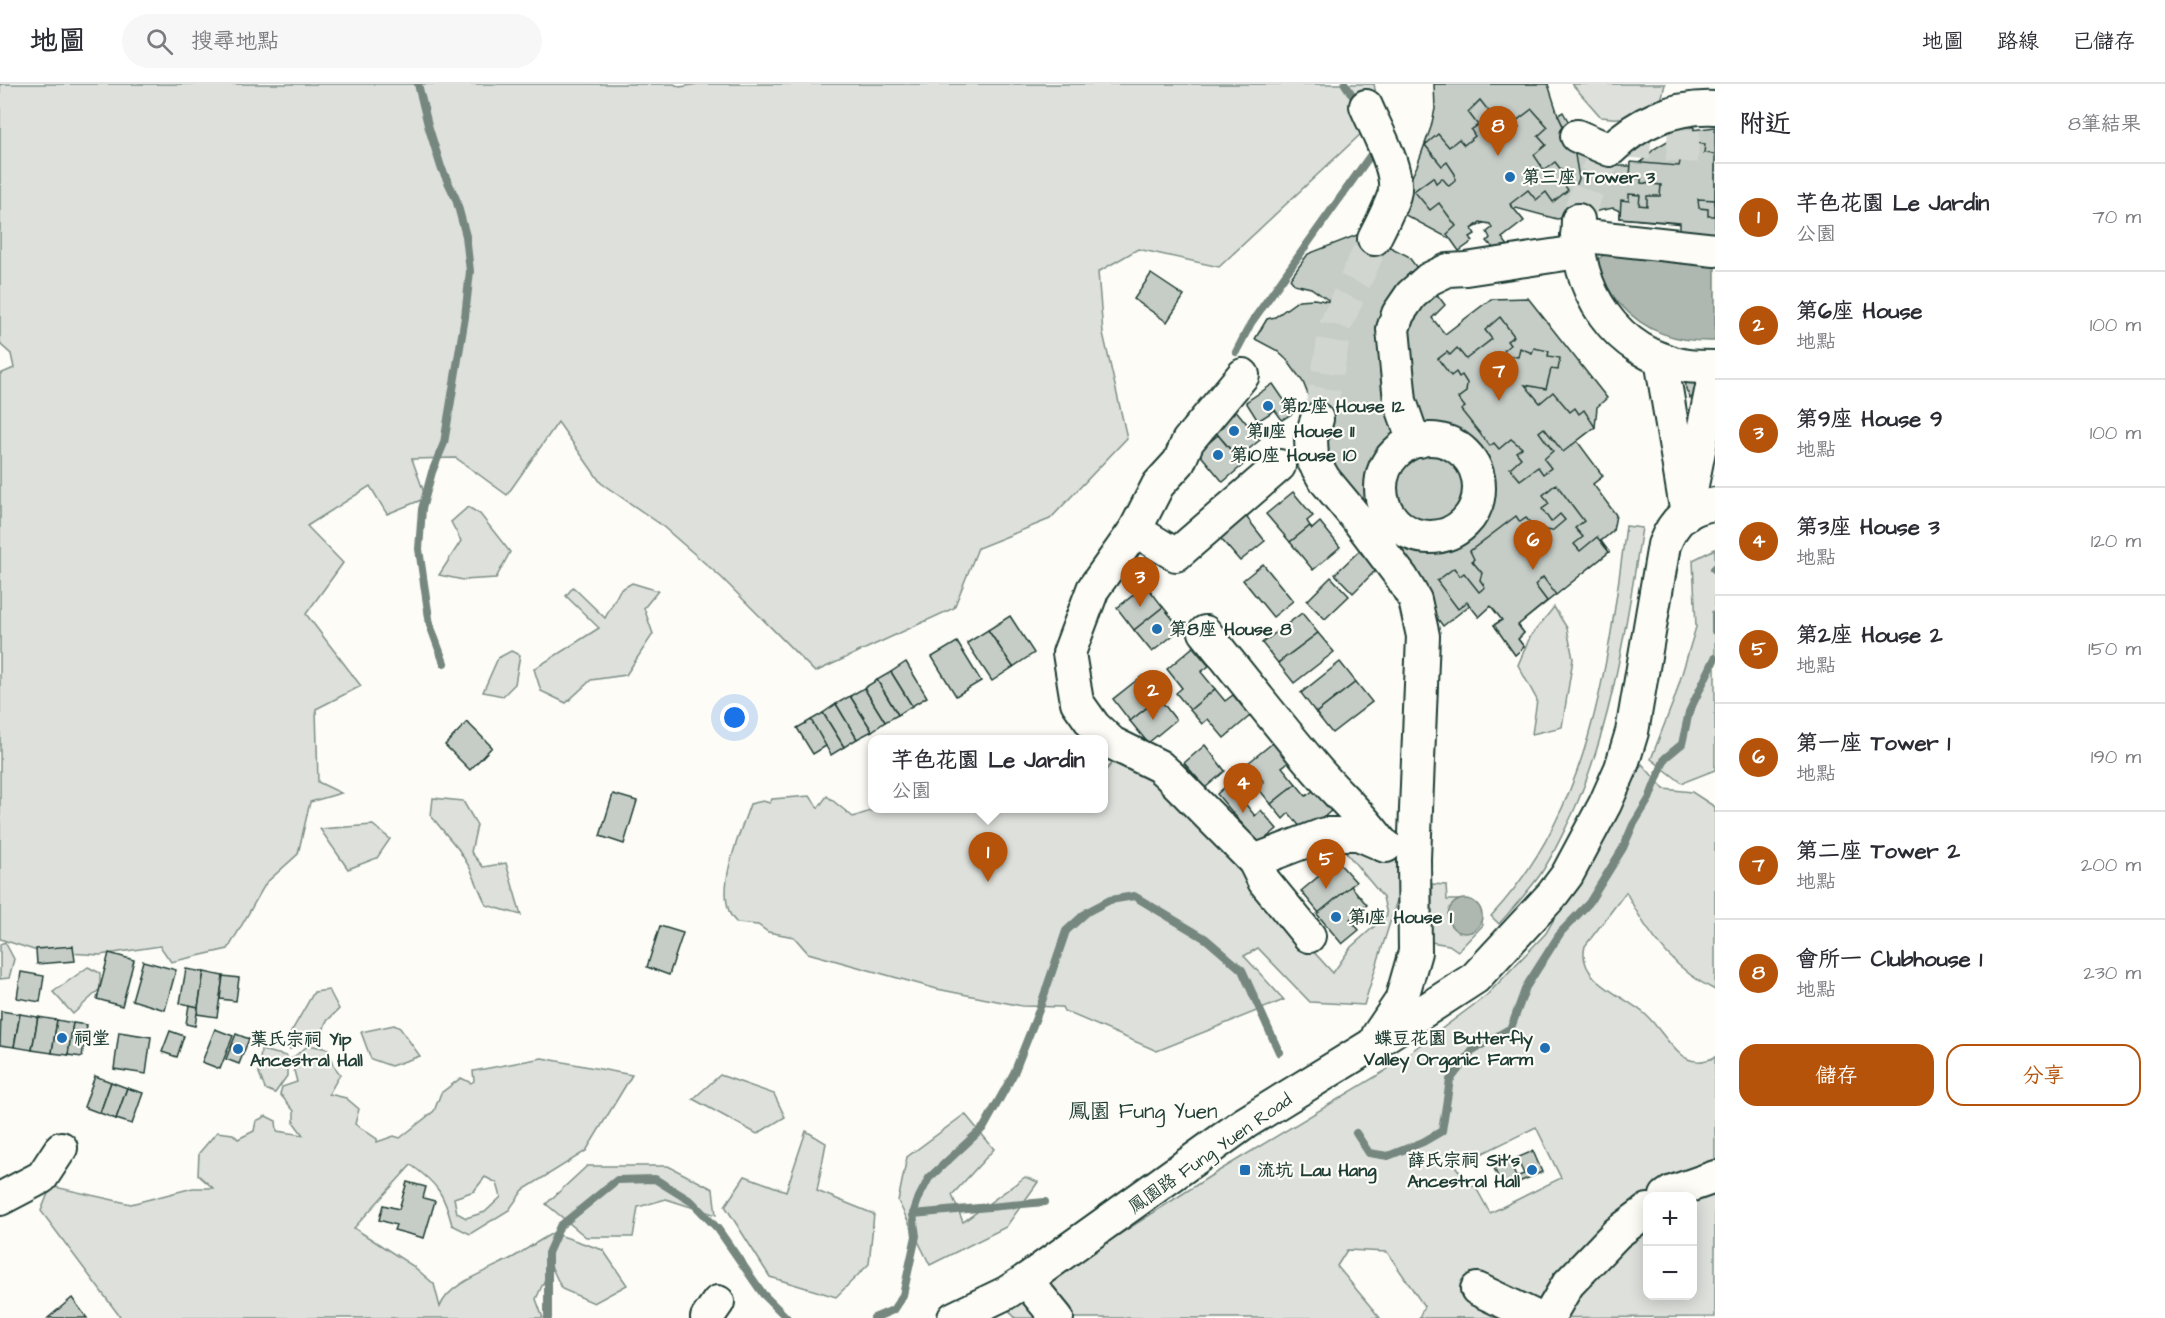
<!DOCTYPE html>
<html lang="zh-TW">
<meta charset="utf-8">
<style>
:root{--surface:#fff;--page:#f7f7f7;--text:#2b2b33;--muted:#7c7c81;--line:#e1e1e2;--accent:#b45309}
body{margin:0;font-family:"Architects Daughter","LXGW WenKai TC",sans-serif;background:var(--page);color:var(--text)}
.controls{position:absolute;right:18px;bottom:18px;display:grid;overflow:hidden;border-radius:12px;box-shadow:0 3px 15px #0003}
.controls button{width:54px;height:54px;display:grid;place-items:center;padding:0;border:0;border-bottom:2px solid var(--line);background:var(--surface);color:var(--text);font:30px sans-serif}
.you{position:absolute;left:735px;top:634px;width:21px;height:21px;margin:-15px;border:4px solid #fff;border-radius:50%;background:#1a73e8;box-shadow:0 0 0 9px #1a73e833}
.badge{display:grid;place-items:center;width:39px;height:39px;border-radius:50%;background:var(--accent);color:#fff;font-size:20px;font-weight:700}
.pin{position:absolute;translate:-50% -50px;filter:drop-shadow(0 2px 3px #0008)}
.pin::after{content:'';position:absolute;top:32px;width:21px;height:18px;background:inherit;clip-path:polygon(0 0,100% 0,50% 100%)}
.popup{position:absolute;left:868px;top:651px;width:240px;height:78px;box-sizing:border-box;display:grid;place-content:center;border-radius:12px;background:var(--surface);filter:drop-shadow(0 2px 4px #0005);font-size:20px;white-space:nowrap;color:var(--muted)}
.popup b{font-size:22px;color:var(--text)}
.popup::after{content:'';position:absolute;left:50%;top:100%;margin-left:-12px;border:12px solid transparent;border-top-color:var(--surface)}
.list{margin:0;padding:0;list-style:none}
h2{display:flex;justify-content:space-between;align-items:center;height:78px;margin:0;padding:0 24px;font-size:26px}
h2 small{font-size:20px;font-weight:400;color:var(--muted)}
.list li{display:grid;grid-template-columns:39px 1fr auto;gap:18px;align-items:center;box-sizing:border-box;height:108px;padding:0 24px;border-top:2px solid var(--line)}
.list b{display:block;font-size:22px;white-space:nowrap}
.list p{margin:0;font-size:20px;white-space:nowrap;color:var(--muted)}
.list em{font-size:20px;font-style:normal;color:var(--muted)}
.actions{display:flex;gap:12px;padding:18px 24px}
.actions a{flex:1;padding:14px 0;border:2px solid var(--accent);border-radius:18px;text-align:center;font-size:21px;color:var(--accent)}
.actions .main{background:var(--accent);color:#fff}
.icon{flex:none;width:33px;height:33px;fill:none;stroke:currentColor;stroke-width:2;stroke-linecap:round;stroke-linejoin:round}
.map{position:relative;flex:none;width:1715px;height:1234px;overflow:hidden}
header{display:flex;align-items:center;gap:36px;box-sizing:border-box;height:84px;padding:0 30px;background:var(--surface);border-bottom:2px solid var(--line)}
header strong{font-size:28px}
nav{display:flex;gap:33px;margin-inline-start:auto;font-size:21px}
.search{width:420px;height:54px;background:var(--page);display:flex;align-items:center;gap:15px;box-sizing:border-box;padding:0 21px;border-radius:33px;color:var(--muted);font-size:22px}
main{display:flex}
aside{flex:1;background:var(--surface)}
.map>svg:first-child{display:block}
.green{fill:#dde0db;stroke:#7e8e88;stroke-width:1.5;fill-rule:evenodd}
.water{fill:#aeb8b1;stroke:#75877f;stroke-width:1.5}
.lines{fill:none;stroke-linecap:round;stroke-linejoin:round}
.stream{stroke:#75877f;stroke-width:8}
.building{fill:#c6cdc7;stroke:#1f3d34;stroke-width:1.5;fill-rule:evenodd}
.minor-tunnel{stroke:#d1d6d0;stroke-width:32;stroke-dasharray:32 16;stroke-linecap:butt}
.minor-casing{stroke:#1f3d34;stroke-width:36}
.minor{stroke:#fdfcf7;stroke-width:32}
.poi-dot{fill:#1f6fb2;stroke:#fdfcf7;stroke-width:2}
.labels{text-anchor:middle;stroke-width:4.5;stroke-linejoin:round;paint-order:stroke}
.poi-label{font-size:18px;font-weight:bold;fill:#1f3d34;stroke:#fdfcf7;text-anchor:start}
.street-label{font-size:18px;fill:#1f3d34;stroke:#fdfcf7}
.quarter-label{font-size:21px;fill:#1f3d34;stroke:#fdfcf7}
</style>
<header>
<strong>地圖</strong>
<div class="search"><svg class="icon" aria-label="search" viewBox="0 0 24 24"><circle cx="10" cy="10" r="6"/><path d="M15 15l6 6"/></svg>搜尋地點</div>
<nav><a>地圖</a><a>路線</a><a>已儲存</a></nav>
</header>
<main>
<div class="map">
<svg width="1715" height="1234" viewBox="0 0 1715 1234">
<rect width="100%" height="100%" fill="#fdfcf7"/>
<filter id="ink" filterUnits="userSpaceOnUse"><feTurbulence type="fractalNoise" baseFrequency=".0167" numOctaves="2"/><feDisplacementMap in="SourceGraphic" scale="12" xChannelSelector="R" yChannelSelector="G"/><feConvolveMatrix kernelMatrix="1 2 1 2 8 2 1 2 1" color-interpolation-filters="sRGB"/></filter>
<g filter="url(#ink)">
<g class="green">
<polygon points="0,0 674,0 680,3 698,0 1374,0 1380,32 1219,183 1138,165 1098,188 1103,249 1127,354 1050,435 978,464 954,524 815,588 722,494 660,440 601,399 558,338 507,411 456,374 412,375 426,414 387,430 370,402 307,442 343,479 306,530 361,602 316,625 318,698 341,709 310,718 298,770 266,799 228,865 171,878 160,862 100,871 37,867 0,855 0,290 14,284 11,270 1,261 0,257"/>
<path d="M1572,0H1665L1661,17C1638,31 1628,37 1601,33Z"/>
<polygon points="468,423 480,430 510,468 496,494 463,496 439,491 461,457 451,438"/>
<path d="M1626,442L1642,444C1626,541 1613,640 1572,731C1562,751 1553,772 1540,791C1527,809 1513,824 1499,840L1491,832C1591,726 1608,580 1626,442Z"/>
<polygon points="1715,465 1715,686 1682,699 1651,675 1675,613 1696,543 1693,476"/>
<polygon points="632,499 658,507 644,524 653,550 626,591 591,596 566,619 541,607 534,585 599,544 566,512 573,503 605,534 620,506"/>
<polygon points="1554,523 1567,544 1573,575 1562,643 1532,650 1537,616 1518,581 1530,553"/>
<polygon points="511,567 520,571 515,600 503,612 483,608 498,574"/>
<path d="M1112,679L1149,691L1159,699L1333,889L1351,863L1387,831L1383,813L1344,766L1346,757L1366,761L1399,774V810L1364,921L1310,918L1258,864L1244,872L1284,916L1157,967L1064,927L1062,923L1022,922L937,905L808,869L794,853L768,848L758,841L737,839C734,836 730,831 729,827C718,797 740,750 750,720L763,717L770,719L772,715L810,712L818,724L827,712L853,733L879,724H1104V689Z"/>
<path d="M1642,680L1664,705L1692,708L1715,723V906C1674,886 1646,848 1626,808L1585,862C1576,897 1626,912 1646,931C1658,942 1668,960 1680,970C1690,979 1704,979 1715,973V1233L1419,1234L1424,1222L1387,1168L1347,1166L1337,1182L1380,1234H1015L1008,1225L1036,1204L1212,1091L1385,987L1487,911L1546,849ZM1536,1043L1561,1094L1490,1129L1475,1102L1470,1103L1451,1076L1461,1068L1465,1078ZM1648,1112H1692V1212H1648Z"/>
<polygon points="433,714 463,717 477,741 471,768 483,783 506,779 521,831 486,821 470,784 459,766 431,732"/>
<polygon points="373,741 390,755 377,774 348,785 320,745"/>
<path d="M1432,800L1446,801L1447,816H1458L1450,824L1451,840C1461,851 1475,851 1481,836L1483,841L1458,867L1449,861L1431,858Z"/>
<polygon points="5,858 14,875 9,894 0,895 0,860"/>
<polygon points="88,883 100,889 100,905 73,930 53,908"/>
<polygon points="329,906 339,925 326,938 322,951 290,965 290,950 314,908"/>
<polygon points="394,941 400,944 420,972 391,982 371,975 361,948"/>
<path d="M309,961L328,965L333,981L340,990L329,1010L346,1014L359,1025L355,1040L377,1055V1058L394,1052L400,1054L434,1027L441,1009L461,994L471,999L474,997L473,987L542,974L632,991L586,1067L523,1106L509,1126L470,1150L452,1141C444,1110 438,1100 411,1081L354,1144L413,1182L434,1200L440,1223C449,1197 495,1185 517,1171C528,1164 540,1156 553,1149L603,1166L627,1201L594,1219L562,1205L551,1182L536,1215L543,1234H121L41,1127L51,1102L131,1120L193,1104H213L198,1091L199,1069L217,1048L233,1050L238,1055L254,1047L256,1037L266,1032L276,1037L277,1047L303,1051L294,1039V1027L280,1010L282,1003L297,998L291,975ZM485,1093L497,1099L501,1113L485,1128L466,1134L457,1129L454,1114L474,1107Z"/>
<polygon points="261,966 287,972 287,992 275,1009 265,1005 259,989"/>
<polygon points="720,991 774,1010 785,1033 757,1050 693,1015"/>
<polygon points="965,1030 994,1065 952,1111 963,1138 1025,1093 1038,1098 1006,1143 930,1181 898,1117 907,1073"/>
<polygon points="806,1047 826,1059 817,1107 874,1130 869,1180 836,1213 770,1193 725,1122 745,1092 786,1107"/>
<polygon points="587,1082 668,1082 713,1105 716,1131 666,1115 638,1123 633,1153 586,1153 546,1120"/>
</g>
<g class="water">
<path d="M1604,171L1715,178V257C1676,258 1646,249 1619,219C1610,209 1603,195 1595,184L1597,176Z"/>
<circle cx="1465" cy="832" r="17"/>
</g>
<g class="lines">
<g class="stream">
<polyline points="418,0 428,41 441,83 456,115 466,152 470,187 465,233 444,359 432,388 422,425 419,465 430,541 444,579"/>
<polyline points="1345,0 1358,20"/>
<polyline points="1236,268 1251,239 1377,62"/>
<polyline points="1714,485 1715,484"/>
<polyline points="1715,530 1715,547"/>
<polyline points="1356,1049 1369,1069 1388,1072 1423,1058 1442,1047 1450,996 1473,966 1511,944 1526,903 1561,848 1589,819 1623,764 1633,741 1649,715 1665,674 1682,660 1689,628 1715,574"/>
<polyline points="913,1130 1045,1118"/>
<polyline points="548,1234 548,1169 560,1142 617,1096 655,1095 692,1118 718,1145 763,1210 787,1234"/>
<polyline points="874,1234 893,1226 903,1211 916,1152 913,1130 919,1113 929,1094 984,1043 1014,989 1039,926 1066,847 1087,828 1110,816 1134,812 1206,855 1242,886 1279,968"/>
</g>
</g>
<g class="building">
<polygon points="1434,0 1548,0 1558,31 1574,65 1578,79 1579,95 1563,134 1557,135 1516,124 1450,155 1396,126 1417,82 1431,43 1435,25"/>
<polygon points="1480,16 1495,35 1491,38 1501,50 1510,54 1517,48 1515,45 1519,43 1515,38 1532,25 1548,43 1538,52 1546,61 1534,71 1544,86 1555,78 1566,92 1561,96 1568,106 1553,118 1546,108 1536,116 1528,106 1510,120 1524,137 1502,154 1509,163 1499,170 1487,157 1490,154 1487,148 1492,144 1490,140 1480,138 1472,145 1475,150 1470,153 1473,157 1459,167 1447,150 1456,142 1439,119 1430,126 1414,107 1433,93 1436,99 1442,94 1449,102 1455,97 1455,90 1447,78 1442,82 1425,61 1438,50 1449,63 1459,55 1464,61 1475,52 1471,46 1478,41 1468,28"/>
<polygon points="1563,28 1582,61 1591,73 1604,82 1631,82 1640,79 1654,65 1684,47 1715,43 1715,143 1620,134 1620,127 1613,124 1563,134 1579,95 1574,65 1558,31"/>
<polygon points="1675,42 1694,43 1693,59 1705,60 1704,69 1715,70 1715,121 1715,116 1698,115 1699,124 1708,125 1708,132 1715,132 1715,162 1680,153 1680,139 1620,134 1621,116 1629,117 1629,110 1640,111 1639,121 1647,122 1647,112 1660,112 1661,101 1641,99 1641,94 1630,94 1631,78 1679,82 1682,69 1673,68"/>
<polygon points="1362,149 1408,172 1445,221 1432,234 1445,250 1491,215 1528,214 1607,314 1597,323 1595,343 1577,357 1603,392 1593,400 1616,431 1613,447 1601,457 1609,468 1518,541 1524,549 1518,555 1524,563 1515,571 1494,541 1502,536 1491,522 1479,533 1470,521 1443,542 1326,383 1322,346 1303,298 1287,276 1276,266 1255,255 1267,235 1275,233 1299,216 1314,215 1331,218 1311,204 1294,200 1290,195 1308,170"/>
<polygon points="1151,190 1184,212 1167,238 1134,215"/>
<polygon points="1500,233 1514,252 1507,257 1510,261 1504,266 1509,272 1518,273 1520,264 1532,269 1534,264 1549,267 1548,272 1560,274 1558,286 1551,285 1546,305 1525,301 1540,319 1553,308 1570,328 1575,324 1579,330 1584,326 1595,343 1563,368 1544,344 1539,348 1553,367 1544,375 1551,384 1543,390 1538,383 1520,396 1510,384 1521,374 1516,368 1522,364 1511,355 1499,365 1494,359 1490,362 1461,326 1465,323 1458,314 1466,308 1467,299 1462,291 1459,293 1456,288 1451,292 1438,275 1447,268 1450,271 1457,264 1466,275 1492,255 1485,246"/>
<polygon points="1698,290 1697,307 1695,312 1690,314 1686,305 1685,291"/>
<polygon points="1273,300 1293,329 1282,336 1275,326 1258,337 1246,318"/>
<polygon points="1234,324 1260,356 1238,374 1211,343"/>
<polygon points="1218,351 1243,381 1223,398 1198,368"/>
<polygon points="1556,400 1584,437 1575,444 1583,453 1574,460 1580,467 1597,453 1609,468 1556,511 1543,493 1535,501 1547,517 1518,541 1524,549 1518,555 1524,563 1515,571 1494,541 1502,536 1491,522 1479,533 1467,518 1458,525 1437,497 1454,484 1460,492 1464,489 1479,508 1485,503 1480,496 1482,489 1472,477 1474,475 1470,467 1516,432 1520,438 1526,434 1535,444 1552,447 1565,436 1560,430 1551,438 1542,425 1549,420 1543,411"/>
<polygon points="1293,408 1313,432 1307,437 1310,442 1290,458 1266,430"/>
<polygon points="1241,426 1265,457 1240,477 1215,448"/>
<polygon points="1320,438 1340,463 1313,486 1290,458 1310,442 1312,445"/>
<polygon points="1359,467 1377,485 1353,509 1335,490"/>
<polygon points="1263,480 1293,517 1273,533 1243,496"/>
<polygon points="1331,493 1349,512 1325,535 1307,517"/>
<polygon points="1146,501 1163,523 1134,546 1117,524"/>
<polygon points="1163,523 1181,545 1152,568 1134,546"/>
<polygon points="1302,529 1318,549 1278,579 1262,559"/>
<polygon points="1010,532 1034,569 1013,583 988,546"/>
<polygon points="988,546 1013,583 992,597 967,559"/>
<polygon points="1318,549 1334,568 1294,599 1278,579"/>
<polygon points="957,558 981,597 956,612 932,573"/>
<polygon points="1193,563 1209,582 1201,588 1215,605 1190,626 1176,609 1182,604 1167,585"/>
<polygon points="906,578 927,613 912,622 891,588"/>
<polygon points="1340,578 1356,598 1316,629 1301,609"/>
<polygon points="891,588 912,622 898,631 877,596"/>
<polygon points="1142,592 1159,614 1130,637 1113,615"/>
<polygon points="877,596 898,631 885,638 864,604"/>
<polygon points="1356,598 1372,618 1332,649 1316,629"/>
<polygon points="864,604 885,638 872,647 850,612"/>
<polygon points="1215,605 1225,617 1233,611 1250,632 1224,654 1208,635 1202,640 1190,626"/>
<polygon points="850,612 872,647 857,655 836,620"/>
<polygon points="1159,614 1176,636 1148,659 1130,637"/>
<polygon points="836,620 857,655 844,663 823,629"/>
<polygon points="823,629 844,663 831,671 811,636"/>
<polygon points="811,636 826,662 813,670 797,644"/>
<polygon points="467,638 492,663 470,686 445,661"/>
<polygon points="1274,658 1290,677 1282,683 1296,700 1271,720 1257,703 1264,698 1248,679"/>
<polygon points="1205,661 1225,687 1199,709 1192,700 1198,695 1184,679"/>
<polygon points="1234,695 1245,707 1239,712 1255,732 1261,726 1277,745 1259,760 1217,710"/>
<polygon points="1296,700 1306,712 1314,706 1331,727 1305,749 1289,729 1283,735 1271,720"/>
<polygon points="613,710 637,717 624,760 600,752"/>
<polygon points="1337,777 1356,798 1319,829 1301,807"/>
<polygon points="1351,802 1367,821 1350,835 1359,846 1342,860 1317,830"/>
<polygon points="660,842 683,849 669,891 647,883"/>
<polygon points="73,862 75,877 37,880 36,865"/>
<polygon points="109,869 134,876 122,922 97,915"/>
<polygon points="143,877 176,886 165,926 132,916"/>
<polygon points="186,885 204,888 198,923 180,919"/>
<polygon points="21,888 44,892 40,918 17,914"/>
<polygon points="204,888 223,892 217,933 197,930"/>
<polygon points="223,892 239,894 236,917 220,915"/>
<polygon points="189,921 198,923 195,942 186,940"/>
<polygon points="1,927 20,930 14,963 0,961"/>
<polygon points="20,930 38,933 32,966 14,963"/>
<polygon points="38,933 57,936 52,969 32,966"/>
<polygon points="57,936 73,939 68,971 52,969"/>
<polygon points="73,939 87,941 82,973 68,971"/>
<polygon points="215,945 233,952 220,985 202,978"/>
<polygon points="170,947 184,952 177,973 162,968"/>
<polygon points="119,948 151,953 146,990 114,985"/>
<polygon points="236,950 249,955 239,980 226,975"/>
<polygon points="95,992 111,998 100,1029 84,1023"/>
<polygon points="111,998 127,1004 116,1035 100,1029"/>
<polygon points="127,1004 143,1009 132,1040 116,1035"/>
<path d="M1533,1067L1542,1088L1503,1105L1494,1084ZM1519,1079L1524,1090L1516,1093L1512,1083Z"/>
<polygon points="407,1098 426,1103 423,1114 435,1117 424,1154 394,1146 396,1141 379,1136 383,1121 399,1125"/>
<polygon points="72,1214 87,1234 48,1234"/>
</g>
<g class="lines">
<g class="minor-tunnel">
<polyline points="1619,57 1715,64"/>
<path d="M1578,136C1584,109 1595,89 1610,66"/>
<polyline points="1317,335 1321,327 1336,240 1374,155"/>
</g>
<g class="minor-casing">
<g id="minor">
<path d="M1366,22C1375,44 1401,88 1394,111C1389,126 1381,141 1374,155"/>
<path d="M1577,52L1610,66C1638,38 1675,22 1715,24"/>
<path d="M1578,136C1574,205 1615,270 1687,282C1696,283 1706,283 1715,283"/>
<polyline points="1577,151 1715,166"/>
<polyline points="1661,275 1687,430"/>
<polyline points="1317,335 1311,355 1312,374 1324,395 1358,436 1402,494 1415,516 1423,552 1414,775 1415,868 1401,917 1378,951"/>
<circle cx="1430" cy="404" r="49"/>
<polyline points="1419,357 1410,346 1400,317 1393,245 1398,230 1411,211 1429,195 1448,186 1466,185 1578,168"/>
<polyline points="1279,382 1176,471 1135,446 1093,505 1069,569 1077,618 1094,642 1112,659 1159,682 1170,692 1254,777 1264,797 1309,852"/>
<polyline points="1690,411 1715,288"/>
<polyline points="1135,446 1158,401 1179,378 1188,357 1243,291"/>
<path d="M1205,548C1242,594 1278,640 1316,685C1338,711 1364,733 1383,761"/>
<polyline points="1254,777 1325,750 1358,750 1386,762"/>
<polyline points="1666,1112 1672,1108 1715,1093"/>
<polyline points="0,1115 42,1093 61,1064"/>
<polyline points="1026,1196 1057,1234"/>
<polyline points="1477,1205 1538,1234"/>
<polyline points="707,1234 718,1218"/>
<path d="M954,1234L1006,1209L1026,1196L1245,1039L1370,962L1475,894L1552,811L1567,791L1605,720L1621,684L1632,648L1664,461C1674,436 1687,424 1715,420"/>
<polyline points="1548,1234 1568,1200 1617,1149 1648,1126"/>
</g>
</g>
<use href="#minor" class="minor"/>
</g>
</g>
<g class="poi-dot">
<circle cx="1510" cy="93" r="6"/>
<circle cx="1268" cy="322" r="6"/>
<circle cx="1234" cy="347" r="6"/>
<circle cx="1218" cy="371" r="6"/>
<circle cx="1157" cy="545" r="6"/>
<circle cx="1336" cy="833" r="6"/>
<circle cx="62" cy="954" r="6"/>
<circle cx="1545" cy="964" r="6"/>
<circle cx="238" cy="965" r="6"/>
<rect x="1239" y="1080" width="12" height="12" rx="3"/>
<circle cx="1532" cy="1086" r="6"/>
</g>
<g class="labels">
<g class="poi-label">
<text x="1522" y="99">第三座 Tower 3</text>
<text x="1280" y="328">第12座 House 12</text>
<text x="1246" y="353">第11座 House 11</text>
<text x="1230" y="377">第10座 House 10</text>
<text x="1169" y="551">第8座 House 8</text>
<text x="1348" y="839">第1座 House 1</text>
<text x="74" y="960">祠堂</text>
<text x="1533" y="960" text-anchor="end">蝶豆花園 Butterfly<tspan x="1533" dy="21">Valley Organic Farm</tspan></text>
<text x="250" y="961">葉氏宗祠 Yip<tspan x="250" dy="21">Ancestral Hall</tspan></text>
<text x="1520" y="1082" text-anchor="end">薛氏宗祠 Sit's<tspan x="1520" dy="21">Ancestral Hall</tspan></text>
<text x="1257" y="1092">流坑 Lau Hang</text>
</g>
<g class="street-label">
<text transform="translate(1210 1069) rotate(-35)" y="6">鳳園路 Fung Yuen Road</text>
</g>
<g class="quarter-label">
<text x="1143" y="1034">鳳園 Fung Yuen</text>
</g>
</g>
</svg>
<div class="controls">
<button>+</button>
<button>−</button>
</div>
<div class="you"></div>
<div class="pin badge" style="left:988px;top:798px">1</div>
<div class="popup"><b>芊色花園 Le Jardin</b>公園</div>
<div class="pin badge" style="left:1153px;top:636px">2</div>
<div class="pin badge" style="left:1140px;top:523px">3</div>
<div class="pin badge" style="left:1243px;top:729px">4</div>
<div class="pin badge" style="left:1326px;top:805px">5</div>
<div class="pin badge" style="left:1533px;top:486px">6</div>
<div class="pin badge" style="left:1499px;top:317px">7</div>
<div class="pin badge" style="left:1498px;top:72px">8</div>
</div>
<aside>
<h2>附近<small>8筆結果</small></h2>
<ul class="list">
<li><span class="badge">1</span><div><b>芊色花園 Le Jardin</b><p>公園</p></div><em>70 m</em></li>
<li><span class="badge">2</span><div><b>第6座 House</b><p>地點</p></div><em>100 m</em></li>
<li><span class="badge">3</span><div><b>第9座 House 9</b><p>地點</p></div><em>100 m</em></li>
<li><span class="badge">4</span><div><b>第3座 House 3</b><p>地點</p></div><em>120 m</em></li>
<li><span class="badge">5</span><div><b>第2座 House 2</b><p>地點</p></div><em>150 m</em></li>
<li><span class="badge">6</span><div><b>第一座 Tower 1</b><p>地點</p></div><em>190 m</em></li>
<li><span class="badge">7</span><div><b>第二座 Tower 2</b><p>地點</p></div><em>200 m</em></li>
<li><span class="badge">8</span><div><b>會所一 Clubhouse 1</b><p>地點</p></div><em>230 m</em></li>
</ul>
<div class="actions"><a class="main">儲存</a><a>分享</a></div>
</aside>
</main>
